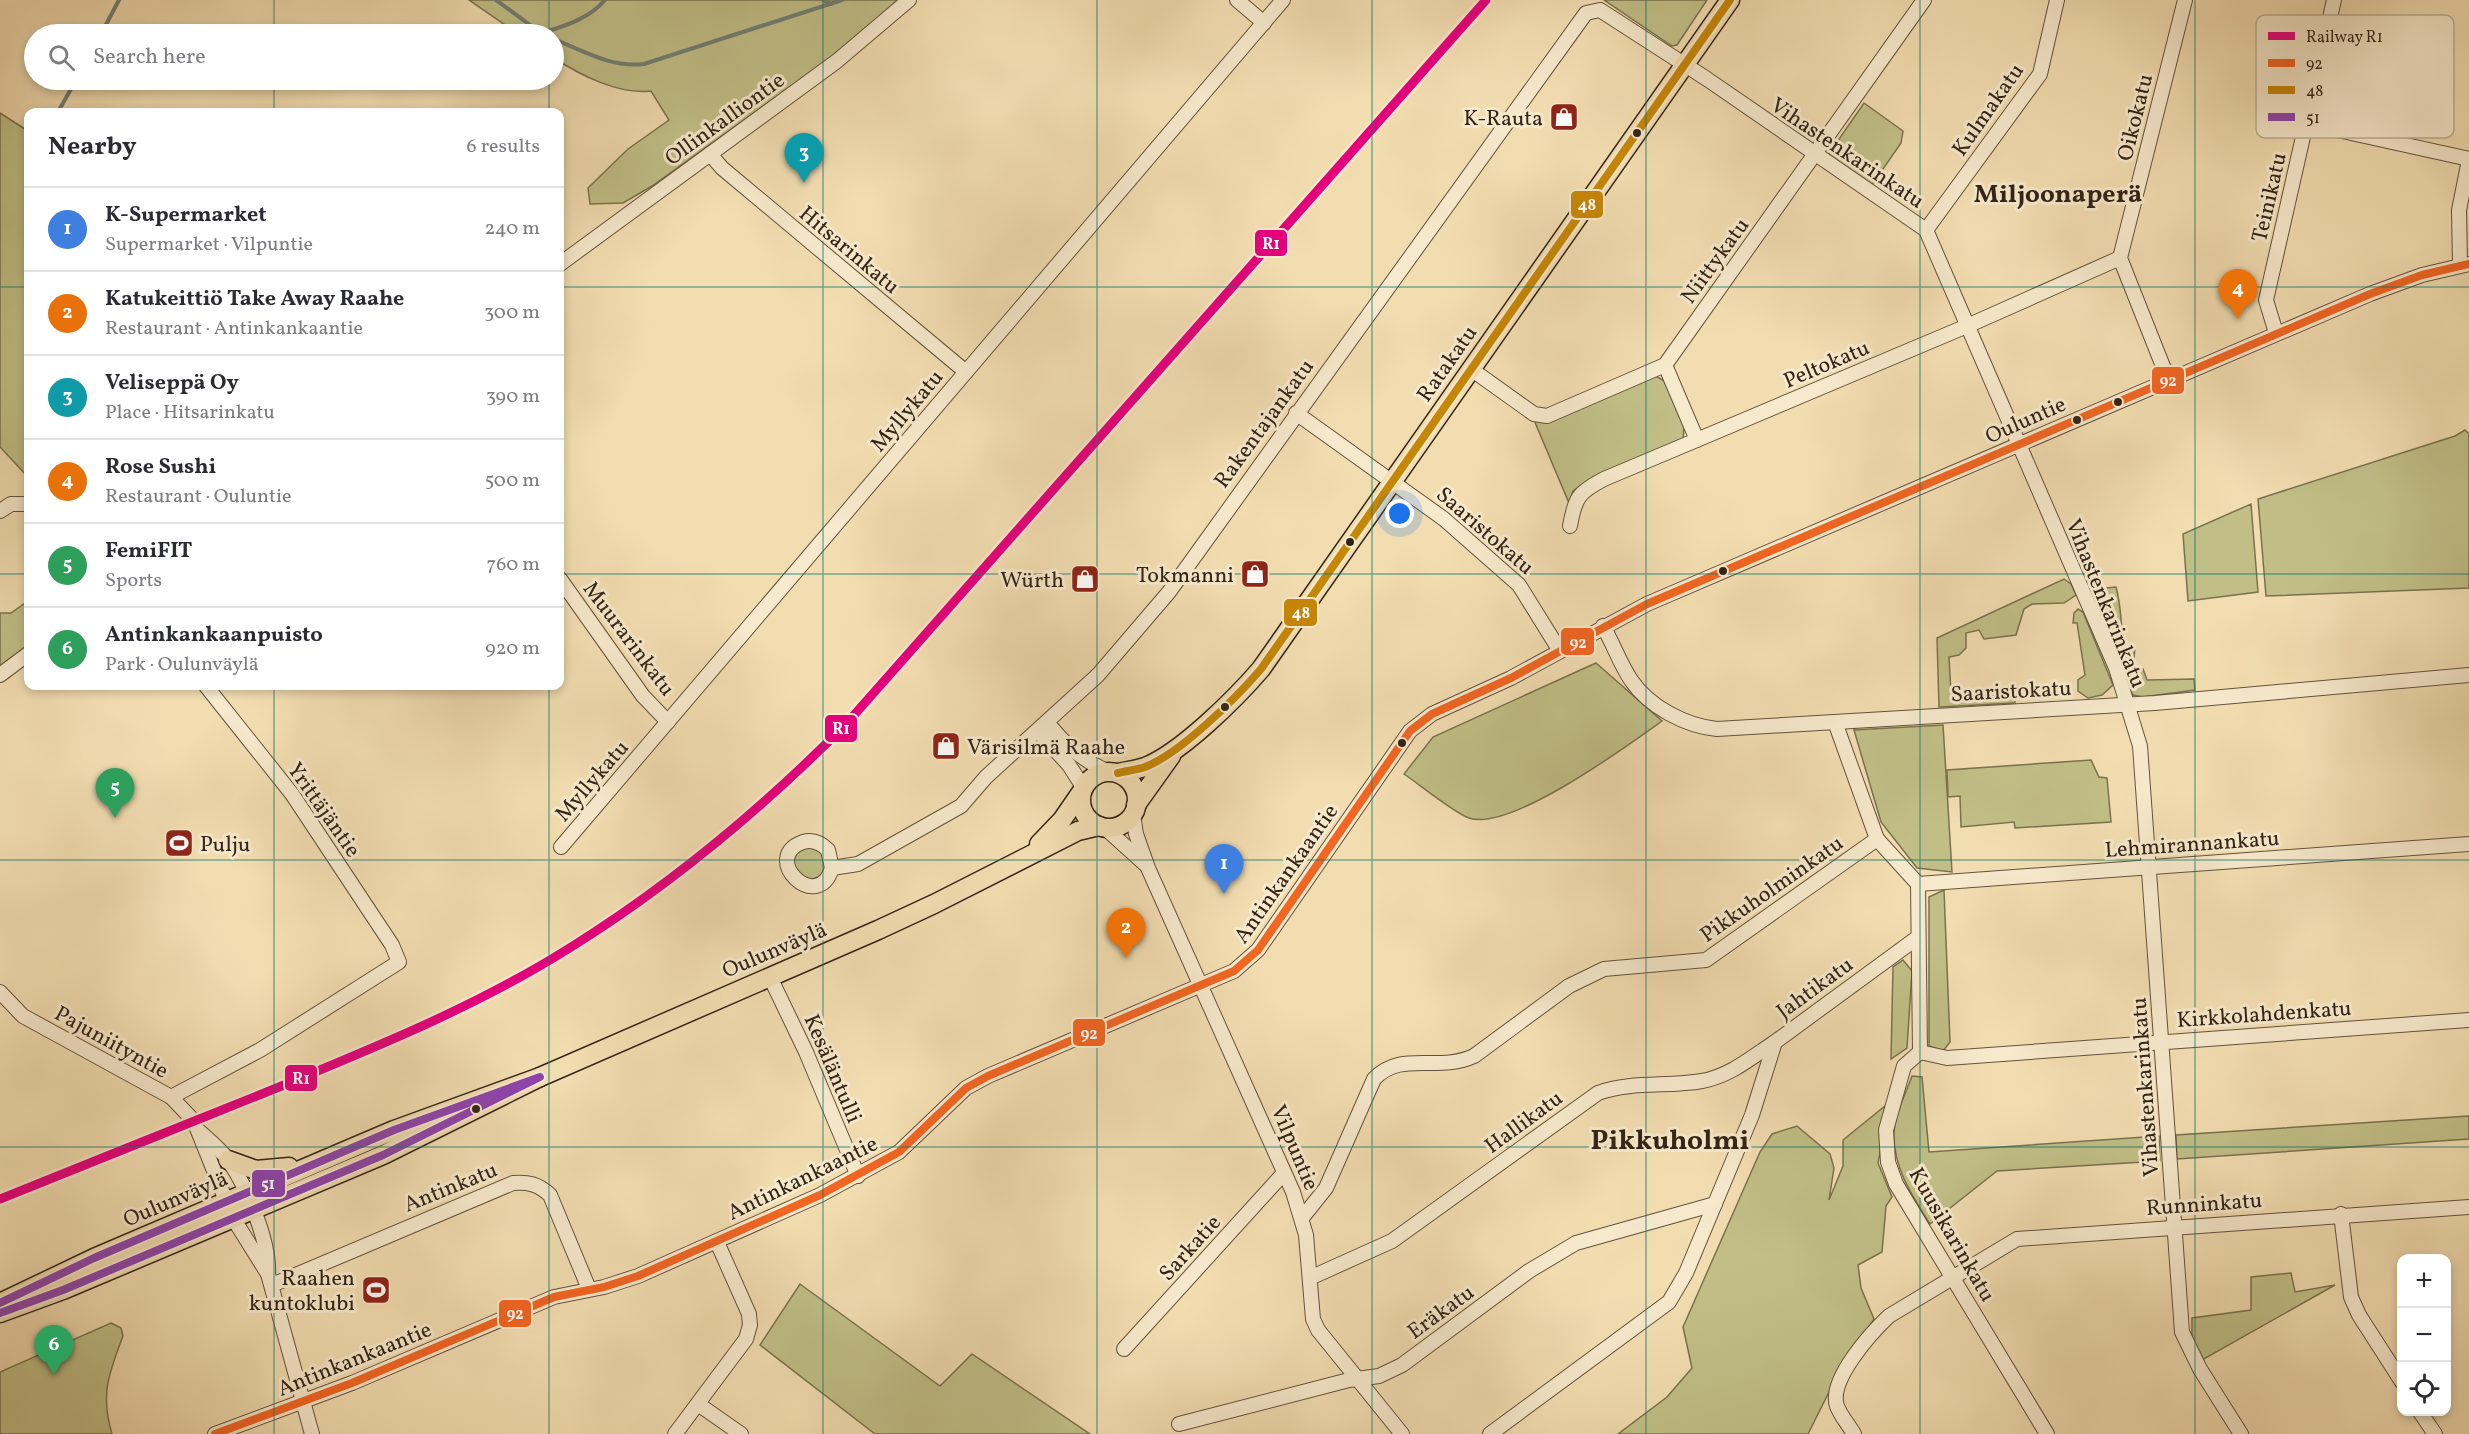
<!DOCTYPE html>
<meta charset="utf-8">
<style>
:root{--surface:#fff;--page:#f2f2f3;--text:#2b2b33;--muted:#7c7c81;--line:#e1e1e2;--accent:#8f2418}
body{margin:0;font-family:Vollkorn,serif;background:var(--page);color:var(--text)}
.controls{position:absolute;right:18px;bottom:18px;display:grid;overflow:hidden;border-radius:12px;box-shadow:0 3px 9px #0003}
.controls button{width:54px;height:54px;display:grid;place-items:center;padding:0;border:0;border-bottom:2px solid var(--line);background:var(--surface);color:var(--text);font:30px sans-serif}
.you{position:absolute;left:1400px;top:514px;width:21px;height:21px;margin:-15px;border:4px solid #fff;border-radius:50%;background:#1a73e8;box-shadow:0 0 0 9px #1a73e833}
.badge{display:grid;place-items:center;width:39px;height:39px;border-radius:50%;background:var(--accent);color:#fff;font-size:20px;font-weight:700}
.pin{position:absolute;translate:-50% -50px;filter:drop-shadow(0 2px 3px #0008)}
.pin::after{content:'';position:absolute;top:32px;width:21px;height:18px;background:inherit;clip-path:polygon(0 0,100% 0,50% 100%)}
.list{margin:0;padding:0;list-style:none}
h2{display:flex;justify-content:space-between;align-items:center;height:78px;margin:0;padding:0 24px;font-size:26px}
h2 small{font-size:20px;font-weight:400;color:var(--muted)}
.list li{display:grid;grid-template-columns:39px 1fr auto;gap:18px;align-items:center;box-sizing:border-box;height:84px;padding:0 24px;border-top:2px solid var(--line)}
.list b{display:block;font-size:22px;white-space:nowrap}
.list p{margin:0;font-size:20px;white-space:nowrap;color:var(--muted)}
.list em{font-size:20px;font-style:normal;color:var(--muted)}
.icon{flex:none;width:33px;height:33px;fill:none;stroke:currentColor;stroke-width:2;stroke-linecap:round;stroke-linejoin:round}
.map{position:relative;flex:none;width:2469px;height:1434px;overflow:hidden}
.search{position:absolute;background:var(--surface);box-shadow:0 3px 9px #0003;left:24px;top:24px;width:540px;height:66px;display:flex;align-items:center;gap:15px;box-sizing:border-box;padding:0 21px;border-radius:33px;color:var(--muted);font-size:22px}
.panel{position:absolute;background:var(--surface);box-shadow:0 3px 9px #0003;left:24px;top:108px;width:540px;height:582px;border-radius:12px}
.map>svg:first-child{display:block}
.green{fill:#c1bf87;stroke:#7a724e;stroke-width:1.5}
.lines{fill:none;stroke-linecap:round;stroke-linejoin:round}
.stream{stroke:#737e74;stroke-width:4}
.minor-casing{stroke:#63523d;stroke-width:16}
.major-casing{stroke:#332416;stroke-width:21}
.minor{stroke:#f7e9cc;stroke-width:14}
.major{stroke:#f2ddb1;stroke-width:18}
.bus-1-casing{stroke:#f7e9cc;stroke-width:12}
.bus-2-casing{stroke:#f7e9cc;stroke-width:12}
.bus-3-casing{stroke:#f7e9cc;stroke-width:12}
.bus-1{stroke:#f26522;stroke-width:8}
.bus-2{stroke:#c68606;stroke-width:8}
.bus-3{stroke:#8e44ad;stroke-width:8}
.rail-1-casing{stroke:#f7e9cc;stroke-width:14}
.rail-1{stroke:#e5007d;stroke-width:9}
.grid{fill:none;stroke:#0f766e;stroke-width:1.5;stroke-opacity:0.55}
.bus-dot{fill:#332416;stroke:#f7e9cc;stroke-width:2}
.labels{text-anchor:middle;stroke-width:6;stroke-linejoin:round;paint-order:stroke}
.street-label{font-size:22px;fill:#332416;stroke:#f7e9cc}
.poi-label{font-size:22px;fill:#332416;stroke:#f7e9cc;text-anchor:end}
.quarter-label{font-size:26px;font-weight:bold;fill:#332416;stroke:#f7e9cc}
.district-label{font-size:28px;font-weight:bold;fill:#332416;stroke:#f7e9cc}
.key{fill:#f7e9cc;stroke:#bcae95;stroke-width:1.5}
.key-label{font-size:16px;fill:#332416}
.line-badge{stroke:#f7e9cc;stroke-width:2}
.badge-label{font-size:16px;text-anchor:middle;font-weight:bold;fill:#fff}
</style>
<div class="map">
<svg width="2469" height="1434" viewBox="0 0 2469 1434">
<rect width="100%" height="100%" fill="#f2ddb1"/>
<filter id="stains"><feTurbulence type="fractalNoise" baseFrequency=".00333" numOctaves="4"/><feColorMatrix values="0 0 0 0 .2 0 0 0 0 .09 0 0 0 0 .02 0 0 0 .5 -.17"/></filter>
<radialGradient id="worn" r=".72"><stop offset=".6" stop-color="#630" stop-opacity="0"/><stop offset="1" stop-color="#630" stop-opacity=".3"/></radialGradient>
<g class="green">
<path d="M469,0H903L861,36L652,186L623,203L590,204L588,188L628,149L669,120L651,91C619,95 580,75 554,58V34H518Z"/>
<polygon points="1604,0 1707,0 1677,45 1672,46"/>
<polygon points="1864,103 1903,131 1901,143 1872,185 1828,155"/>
<polygon points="0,113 28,131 28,477 0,447"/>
<polygon points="1654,375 1666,382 1684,427 1683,440 1593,477 1573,491 1569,503 1534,420 1547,423"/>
<polygon points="2465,430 2469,434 2469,588 2266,596 2258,499 2455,436"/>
<polygon points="2251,504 2258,592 2188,601 2183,534"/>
<polygon points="2064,579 2071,584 2076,595 2064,603 2032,604 2024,609 2016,635 1984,639 1979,630 1966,633 1966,648 1959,655 1949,657 1951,693 1974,696 2014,695 2015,703 1939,707 1937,638"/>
<path d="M2116,587C2122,608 2120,626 2125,648L2135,647L2134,658H2125L2115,648L2113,624L2095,589Z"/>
<polygon points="28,601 28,645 0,666 0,613 11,613"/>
<polygon points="2078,609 2083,612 2113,685 2102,695 2088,698 2078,691 2078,680 2085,675 2077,623 2073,623 2074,613"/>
<path d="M1596,663L1662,721C1627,746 1510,832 1469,818C1454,813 1419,784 1404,774L1433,737Z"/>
<polygon points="2135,669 2143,669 2147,680 2194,679 2195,690 2143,697 2133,695 2123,679 2126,673"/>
<polygon points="1943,725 1952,872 1917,868 1881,822 1854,730"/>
<polygon points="2091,760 2099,777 2107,778 2111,822 2015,828 2014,822 1961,827 1960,796 1948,797 1947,770"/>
<circle cx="810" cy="863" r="16"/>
<polygon points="1944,890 1950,1042 1943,1051 1929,1046 1929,897"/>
<polygon points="1903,960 1912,971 1907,1048 1891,1059 1893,967"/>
<path d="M1912,1076L1922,1077L1929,1152L2159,1136L2160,1161L1997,1171L1930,1224C1913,1197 1893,1168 1894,1134C1894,1116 1906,1093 1912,1076Z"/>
<polygon points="1890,1102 1878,1163 1892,1197 1886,1206 1882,1252 1858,1265 1861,1288 1874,1319 1838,1374 1808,1434 1618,1434 1667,1397 1692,1368 1683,1327 1760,1152 1772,1134 1797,1126 1830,1154 1834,1168 1829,1200 1843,1166 1843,1140"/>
<polygon points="2469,1116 2469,1139 2177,1159 2176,1135"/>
<polygon points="2291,1273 2295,1292 2335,1285 2202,1360 2192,1337 2192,1318 2251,1310 2251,1277"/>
<polygon points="800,1284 940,1386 972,1354 1090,1434 875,1434 760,1345"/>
<path d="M111,1323L121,1328L123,1336C109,1373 100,1394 112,1434H0V1372Z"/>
</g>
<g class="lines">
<g class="stream">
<polyline points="496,0 541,33"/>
<polyline points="823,0 831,4"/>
<path d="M542,33C564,26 589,19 605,0"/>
<polyline points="101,34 119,0"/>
<path d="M554,39C583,51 612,68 644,64L842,0"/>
<polyline points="58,112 76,80"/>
</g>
<g class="minor-casing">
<g id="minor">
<polyline points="1237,0 1264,23"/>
<polyline points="2306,123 2469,159"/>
<polyline points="710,154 722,168 966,372"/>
<polyline points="1926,230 2040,74 2057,0"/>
<polyline points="560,264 837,61 909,0"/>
<polyline points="2460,265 2459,210 2469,160"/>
<polyline points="2276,333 2266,300 2334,0"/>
<polyline points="1665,365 1697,440"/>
<polyline points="1471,369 1534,414 1547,416 1665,365 1924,0"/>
<polyline points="2168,379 2120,258 2185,0"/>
<polyline points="1296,413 1444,519 1519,585 1560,651"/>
<polyline points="0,511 11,504 28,504"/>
<path d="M1570,526C1575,497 1579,492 1604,479L1967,326L2120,258"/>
<polyline points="560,579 643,696 668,722"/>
<path d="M1603,626C1613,643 1620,664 1631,680C1649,707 1686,726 1717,729L2155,703L2469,675"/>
<polyline points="0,675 28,654"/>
<path d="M1047,722C1065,745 1082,760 1109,772"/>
<polyline points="1835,722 1877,839 1918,884 1920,1052 1904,1066 1886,1130 1888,1162 1896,1184 2047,1434"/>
<polyline points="1038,731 1069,765 1083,787"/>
<polyline points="1133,814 1136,834 1148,868 1293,1192 1306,1235 1313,1319 1318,1330 1402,1434"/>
<polyline points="1104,827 1145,864"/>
<polyline points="561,847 1283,0"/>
<path d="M832,868L828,850C821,843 813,839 803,842C759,858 818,915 832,868L858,864L961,806L986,777L1098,675L1169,592L1586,13L1600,10L1707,79L1926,230L2116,668L2140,746L2182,1332L2200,1369L2241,1434"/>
<polyline points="1918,884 2469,844"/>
<polyline points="770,977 806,1052 858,1176"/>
<polyline points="0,992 23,1016 171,1097 194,1121 233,1218 268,1274 312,1434"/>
<polyline points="1920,1052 1947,1058 2469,1020"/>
<polyline points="171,1097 260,1050 399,962 392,945 292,794 206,686"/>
<path d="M200,1132C210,1141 221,1150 229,1161C247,1187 270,1243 268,1274"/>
<polyline points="2341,1214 2351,1297 2359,1315 2402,1382"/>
<path d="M1302,1218L1326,1188L1374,1079C1401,1050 1437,1073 1474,1056L1569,986L1604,969L1706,960L1877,839"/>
<path d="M1312,1277L1392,1241L1598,1093C1631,1081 1668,1087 1702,1081C1730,1076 1752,1057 1775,1042"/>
<path d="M272,1285L513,1183C529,1182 538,1184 550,1195L589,1289"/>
<polyline points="1124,1349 1284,1173"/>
<polyline points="698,1404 741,1434"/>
<polyline points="2420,1412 2435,1434"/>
<polyline points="1179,1424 1349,1380 1379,1376 1402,1365 1529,1271 1576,1243 1715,1204"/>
<polyline points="215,1434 352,1383 554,1297 604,1287 638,1276 820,1195 899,1152 966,1088 988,1076 1234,971 1258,950 1410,731 1432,714 1511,678 1647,604 2370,294 2422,275 2469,264"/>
<polyline points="675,1434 746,1339 750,1325 749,1314 717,1242"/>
<polyline points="1490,1434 1669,1302 1686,1273 1752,1115 1775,1042 1917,938"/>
<path d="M1854,1434C1849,1425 1840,1415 1837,1406C1828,1380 1872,1332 1889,1316L2017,1239L2469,1207"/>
</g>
</g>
<g class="major-casing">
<g id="major">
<circle cx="1109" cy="800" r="28"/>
<path d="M1118,773C1126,771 1136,770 1145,767C1181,753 1236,698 1261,669L1730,0"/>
<polyline points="1136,805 1171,756"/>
<polyline points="1039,844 1062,820 1082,791"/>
<polyline points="540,1077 878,930 934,904 1078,831 1099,826"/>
<polyline points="228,1160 256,1170 289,1167"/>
<polyline points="0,1303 94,1258 394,1130 540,1077 383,1155 63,1290 0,1313"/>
</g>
</g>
<use href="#minor" class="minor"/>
<use href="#major" class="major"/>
<g class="bus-1-casing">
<polyline id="bus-1" points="215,1434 352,1383 554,1297 604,1287 638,1276 820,1195 899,1152 966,1088 988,1076 1234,971 1258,950 1410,731 1432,714 1511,678 1647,604 2370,294 2422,275 2469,264"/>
</g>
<g class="bus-2-casing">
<path id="bus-2" d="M1118,773C1126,771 1136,770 1145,767C1181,753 1236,698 1261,669L1730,0"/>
</g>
<g class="bus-3-casing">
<polyline id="bus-3" points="0,1303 94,1258 394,1130 540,1077 383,1155 63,1290 0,1313"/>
</g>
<use href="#bus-1" class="bus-1"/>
<use href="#bus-2" class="bus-2"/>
<use href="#bus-3" class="bus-3"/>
<g class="rail-1-casing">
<path id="rail-1" d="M0,1199C93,1162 186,1124 279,1087C378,1046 477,1006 568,949C671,885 762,809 847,723L1486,0"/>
</g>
<use href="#rail-1" class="rail-1"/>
</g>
<path class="grid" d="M274,0V34M549,0V34M823,0V1434M1097,0V1434M1372,0V1434M1646,0V1434M1920,0V1434M2195,0V1434M274,80V112M549,80V112M0,287H28M560,287H2469M0,574H28M560,574H2469M274,686V1434M549,686V1434M0,860H2469M0,1147H2469"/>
<defs>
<g id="shop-square" transform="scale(1.5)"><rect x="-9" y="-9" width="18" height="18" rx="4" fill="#8f2418" stroke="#f7e9cc"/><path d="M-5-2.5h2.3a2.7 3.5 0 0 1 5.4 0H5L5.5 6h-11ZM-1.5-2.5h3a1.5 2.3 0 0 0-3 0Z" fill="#fff"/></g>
<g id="stadium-square" transform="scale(1.5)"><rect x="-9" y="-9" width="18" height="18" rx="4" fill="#8f2418" stroke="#f7e9cc"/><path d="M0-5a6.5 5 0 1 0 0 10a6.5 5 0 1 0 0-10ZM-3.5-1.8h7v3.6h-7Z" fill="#fff"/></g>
</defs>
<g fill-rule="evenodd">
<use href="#shop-square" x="1564" y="117"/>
<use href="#shop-square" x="1255" y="574"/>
<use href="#shop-square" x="1085" y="579"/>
<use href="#shop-square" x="946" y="746"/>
<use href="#stadium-square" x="179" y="843"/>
<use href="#stadium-square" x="376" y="1290"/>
</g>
<g class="bus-dot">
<circle cx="1637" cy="133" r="5"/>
<circle cx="2118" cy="402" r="5"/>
<circle cx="2077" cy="420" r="5"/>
<circle cx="1350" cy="542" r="5"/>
<circle cx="1723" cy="571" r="5"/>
<circle cx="1225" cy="707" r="5"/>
<circle cx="1402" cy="743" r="5"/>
<circle cx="476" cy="1109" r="5"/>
</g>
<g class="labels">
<g class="street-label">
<text transform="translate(1987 109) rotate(-55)" y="8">Kulmakatu</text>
<text transform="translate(2134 117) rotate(-76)" y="8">Oikokatu</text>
<text transform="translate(724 118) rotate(-36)" y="8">Ollinkalliontie</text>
<text transform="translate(1848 152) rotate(34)" y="8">Vihastenkarinkatu</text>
<text transform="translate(2268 197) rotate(-77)" y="8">Teinikatu</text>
<text transform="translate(850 249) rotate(40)" y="8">Hitsarinkatu</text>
<text transform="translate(1714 260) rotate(-54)" y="8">Niittykatu</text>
<text transform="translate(1446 363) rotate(-55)" y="8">Ratakatu</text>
<text transform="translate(1826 363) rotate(-23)" y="8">Peltokatu</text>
<text transform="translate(906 410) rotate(-50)" y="8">Myllykatu</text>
<text transform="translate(2025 419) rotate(-24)" y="8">Ouluntie</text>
<text transform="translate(1263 423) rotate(-54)" y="8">Rakentajankatu</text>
<text transform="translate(1486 530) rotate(41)" y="8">Saaristokatu</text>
<text transform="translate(2107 603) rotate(68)" y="8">Vihastenkarinkatu</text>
<text transform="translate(630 638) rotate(53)" y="8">Muurarinkatu</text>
<text transform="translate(2011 690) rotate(-3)" y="8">Saaristokatu</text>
<text transform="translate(591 780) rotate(-49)" y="8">Myllykatu</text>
<text transform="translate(325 809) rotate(55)" y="8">Yrittäjäntie</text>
<text transform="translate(2192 843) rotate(-4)" y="8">Lehmirannankatu</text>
<text transform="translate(1285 873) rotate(-55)" y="8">Antinkankaantie</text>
<text transform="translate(1771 888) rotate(-35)" y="8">Pikkuholminkatu</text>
<text transform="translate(774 949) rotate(-23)" y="8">Oulunväylä</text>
<text transform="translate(1814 987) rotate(-36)" y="8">Jahtikatu</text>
<text transform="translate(2264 1013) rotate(-4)" y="8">Kirkkolahdenkatu</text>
<text transform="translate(112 1041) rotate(29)" y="8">Pajuniityntie</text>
<text transform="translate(834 1068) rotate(67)" y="8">Kesäläntulli</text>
<text transform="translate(2144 1087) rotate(-94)" y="8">Vihastenkarinkatu</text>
<text transform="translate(1523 1121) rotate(-36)" y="8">Hallikatu</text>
<text transform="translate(1296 1147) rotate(67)" y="8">Vilpuntie</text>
<text transform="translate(802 1177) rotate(-26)" y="8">Antinkankaantie</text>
<text transform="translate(450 1186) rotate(-22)" y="8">Antinkatu</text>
<text transform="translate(175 1198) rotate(-23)" y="8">Oulunväylä</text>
<text transform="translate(2204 1203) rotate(-4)" y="8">Runninkatu</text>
<text transform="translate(1953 1234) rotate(60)" y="8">Kuusikarinkatu</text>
<text transform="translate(1189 1247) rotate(-48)" y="8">Sarkatie</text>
<text transform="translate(1440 1311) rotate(-36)" y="8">Eräkatu</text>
<text transform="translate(354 1358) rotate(-22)" y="8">Antinkankaantie</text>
</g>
<g class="poi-label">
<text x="1543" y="125">K-Rauta</text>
<text x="1234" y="582">Tokmanni</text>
<text x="1064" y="587">Würth</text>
<text x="967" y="754" text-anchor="start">Värisilmä Raahe</text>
<text x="200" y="851" text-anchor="start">Pulju</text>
<text x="355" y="1285">Raahen<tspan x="355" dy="25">kuntoklubi</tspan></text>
</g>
<g class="quarter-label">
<text x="2058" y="202">Miljoonaperä</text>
</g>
<g class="district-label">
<text x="1670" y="1149">Pikkuholmi</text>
</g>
</g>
<rect x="2256" y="15" width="198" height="123" rx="9" class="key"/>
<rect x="2268" y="32" width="27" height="8" fill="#e5007d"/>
<rect x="2268" y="59" width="27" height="8" fill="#f26522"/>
<rect x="2268" y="86" width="27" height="8" fill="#c68606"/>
<rect x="2268" y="113" width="27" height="8" fill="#8e44ad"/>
<g class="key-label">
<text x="2306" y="42">Railway R1</text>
<text x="2306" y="69">92</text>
<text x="2306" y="96">48</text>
<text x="2306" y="123">51</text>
</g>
<g class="line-badge">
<rect x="1570" y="190" width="34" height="29" rx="6" fill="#c68606"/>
<rect x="1254" y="229" width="34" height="28" rx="6" fill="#e5007d"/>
<rect x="2151" y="366" width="34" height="29" rx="6" fill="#f26522"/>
<rect x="1283" y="598" width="35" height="29" rx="6" fill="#c68606"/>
<rect x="1560" y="627" width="35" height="29" rx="6" fill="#f26522"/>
<rect x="824" y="714" width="34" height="29" rx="6" fill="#e5007d"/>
<rect x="1072" y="1018" width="34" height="29" rx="6" fill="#f26522"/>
<rect x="284" y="1064" width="34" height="28" rx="6" fill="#e5007d"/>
<rect x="251" y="1169" width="35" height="29" rx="6" fill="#8e44ad"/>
<rect x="498" y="1299" width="34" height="29" rx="6" fill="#f26522"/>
</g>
<g class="badge-label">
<text x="1587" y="210">48</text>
<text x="1271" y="249">R1</text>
<text x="2168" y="386">92</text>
<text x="1301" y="618">48</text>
<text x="1578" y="648">92</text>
<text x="841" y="734">R1</text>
<text x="1089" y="1039">92</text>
<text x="301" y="1084">R1</text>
<text x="268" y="1189">51</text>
<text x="515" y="1319">92</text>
</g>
<rect width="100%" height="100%" filter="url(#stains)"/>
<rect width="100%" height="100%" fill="url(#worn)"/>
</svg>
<div class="controls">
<button>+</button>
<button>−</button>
<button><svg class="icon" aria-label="locate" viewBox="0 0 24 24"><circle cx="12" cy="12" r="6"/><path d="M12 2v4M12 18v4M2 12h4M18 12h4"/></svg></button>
</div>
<div class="you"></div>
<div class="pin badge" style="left:1224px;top:894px;background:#3f7fe0">1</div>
<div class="pin badge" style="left:1126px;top:958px;background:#e8710a">2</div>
<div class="pin badge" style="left:804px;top:183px;background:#0f9aa8">3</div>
<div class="pin badge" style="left:2238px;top:319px;background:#e8710a">4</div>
<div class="pin badge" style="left:115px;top:818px;background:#2e9e5b">5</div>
<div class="pin badge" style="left:54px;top:1375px;background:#2e9e5b">6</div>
<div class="search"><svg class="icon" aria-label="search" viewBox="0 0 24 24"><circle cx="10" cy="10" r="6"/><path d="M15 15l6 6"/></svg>Search here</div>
<section class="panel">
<h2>Nearby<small>6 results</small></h2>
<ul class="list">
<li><span class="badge" style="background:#3f7fe0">1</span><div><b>K-Supermarket</b><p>Supermarket · Vilpuntie</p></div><em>240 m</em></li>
<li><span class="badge" style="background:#e8710a">2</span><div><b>Katukeittiö Take Away Raahe</b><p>Restaurant · Antinkankaantie</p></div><em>300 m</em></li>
<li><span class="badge" style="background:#0f9aa8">3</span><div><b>Veliseppä Oy</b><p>Place · Hitsarinkatu</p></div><em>390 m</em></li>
<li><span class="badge" style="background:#e8710a">4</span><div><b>Rose Sushi</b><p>Restaurant · Ouluntie</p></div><em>500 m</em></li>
<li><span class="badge" style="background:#2e9e5b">5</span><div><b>FemiFIT</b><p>Sports</p></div><em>760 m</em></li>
<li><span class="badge" style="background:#2e9e5b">6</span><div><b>Antinkankaanpuisto</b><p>Park · Oulunväylä</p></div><em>920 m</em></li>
</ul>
</section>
</div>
